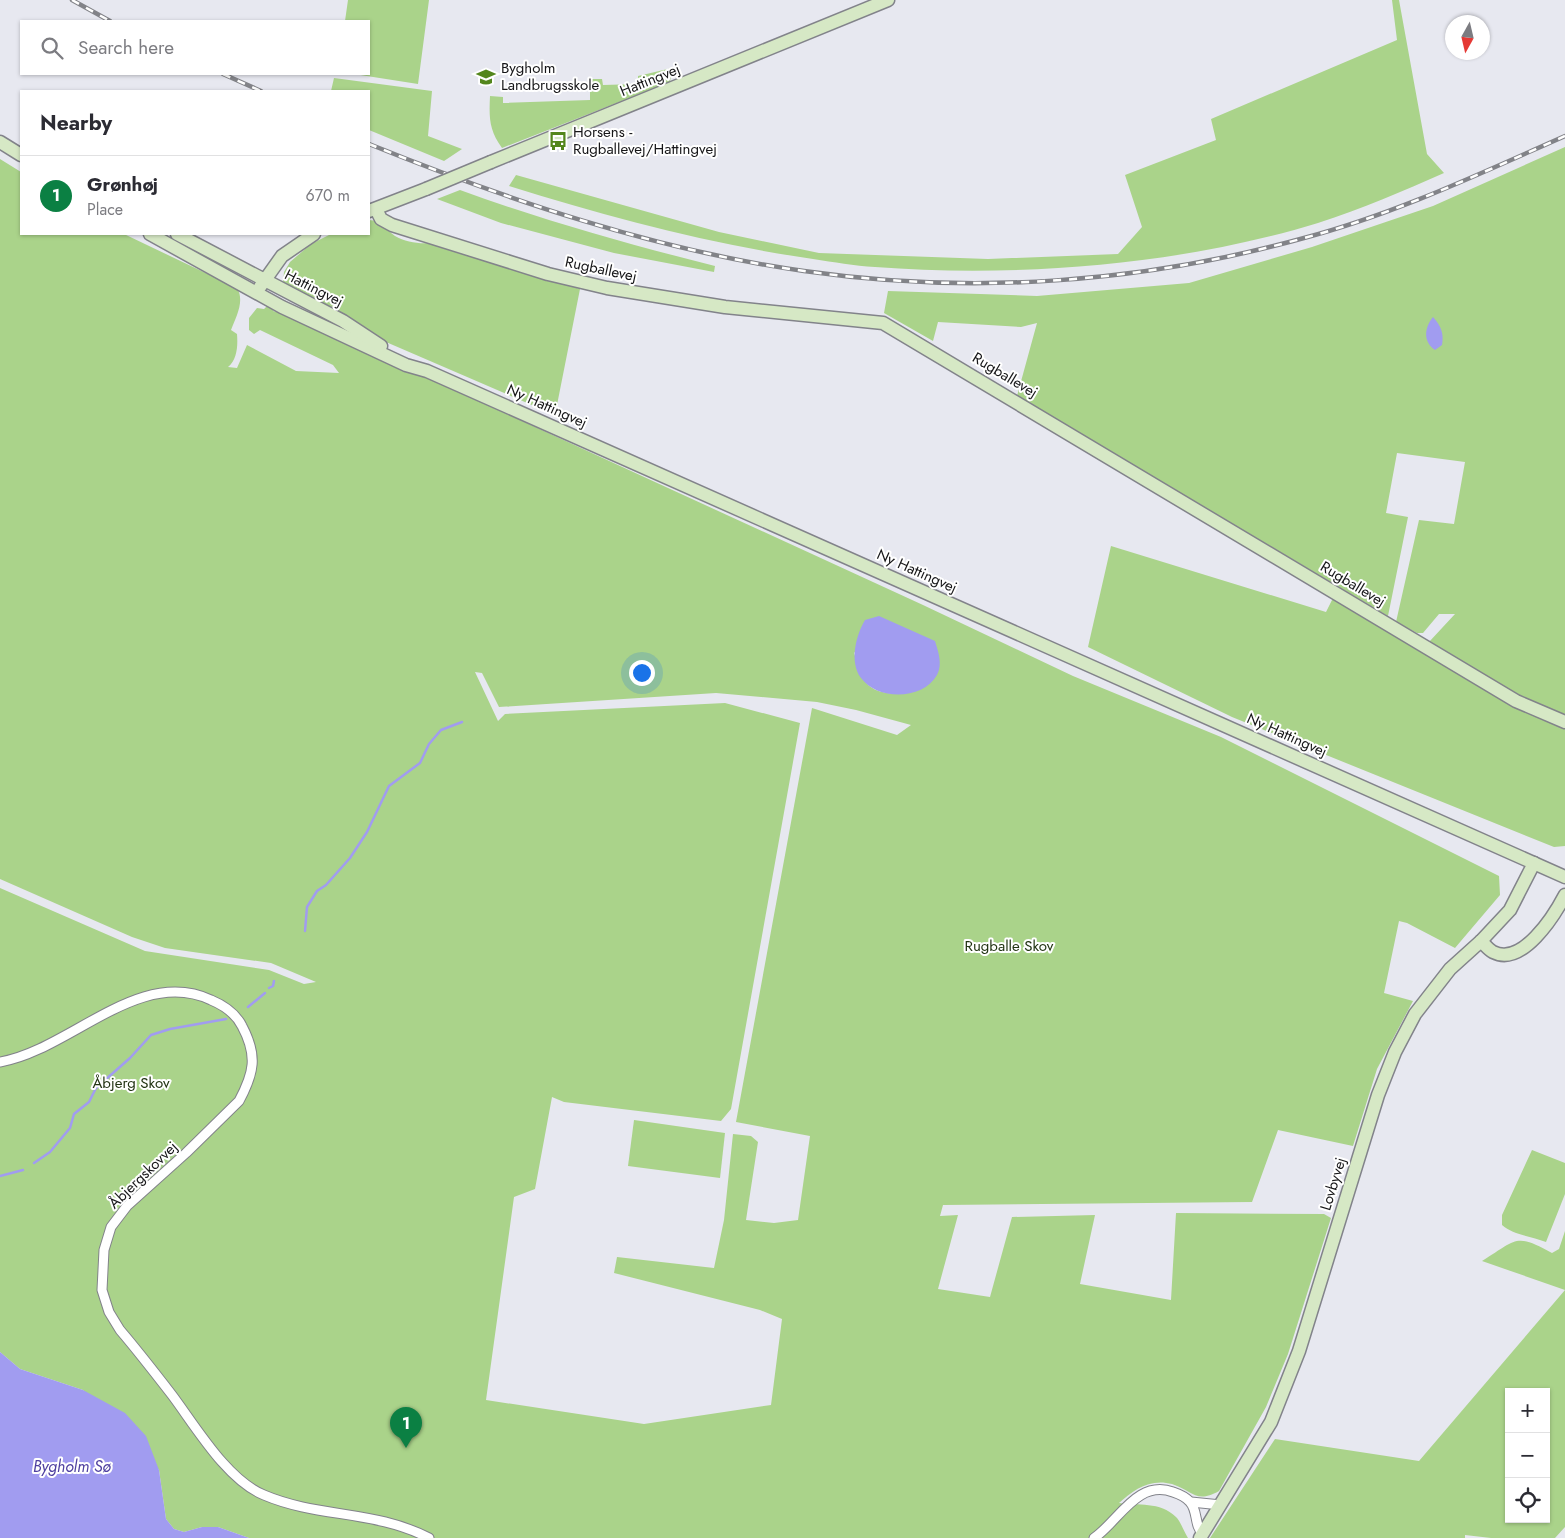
<!DOCTYPE html>
<meta charset="utf-8">
<style>
:root{--surface:#fff;--page:#f2f2f3;--text:#2b2b33;--muted:#7c7c81;--line:#e1e1e2;--accent:#0b8043}
body{margin:0;font-family:Jost,sans-serif;background:var(--page);color:var(--text)}
.controls{position:absolute;right:15px;bottom:15px;display:grid;overflow:hidden;border-radius:0px;box-shadow:0 1px 4px #0004}
.controls button{width:45px;height:45px;display:grid;place-items:center;padding:0;border:0;border-bottom:1px solid var(--line);background:var(--surface);color:var(--text);font:25px sans-serif}
.compass{position:absolute;left:1445px;top:15px;width:45px;height:45px;border-radius:50%;background:var(--surface);box-shadow:0 1px 4px #0004;rotate:188deg}
.you{position:absolute;left:641px;top:672px;width:18px;height:18px;margin:-12px;border:4px solid #fff;border-radius:50%;background:#1a73e8;box-shadow:0 0 0 8px #1a73e833}
.badge{display:grid;place-items:center;width:32px;height:32px;border-radius:50%;background:var(--accent);color:#fff;font-size:16px;font-weight:700}
.pin{position:absolute;translate:-50% -41px;filter:drop-shadow(0 1px 2px #0008)}
.pin::after{content:'';position:absolute;top:26px;width:18px;height:15px;background:inherit;clip-path:polygon(0 0,100% 0,50% 100%)}
.list{margin:0;padding:0;list-style:none}
h2{display:flex;justify-content:space-between;align-items:center;height:65px;margin:0;padding:0 20px;font-size:21px}
h2 small{font-size:16px;font-weight:400;color:var(--muted)}
.list li{display:grid;grid-template-columns:32px 1fr auto;gap:15px;align-items:center;box-sizing:border-box;height:80px;padding:0 20px;border-top:1px solid var(--line)}
.list b{display:block;font-size:19px;white-space:nowrap}
.list p{margin:0;font-size:16px;white-space:nowrap;color:var(--muted)}
.list em{font-size:16px;font-style:normal;color:var(--muted)}
.icon{flex:none;width:28px;height:28px;fill:none;stroke:currentColor;stroke-width:2;stroke-linecap:round;stroke-linejoin:round}
.map{position:relative;flex:none;width:1565px;height:1538px;overflow:hidden}
.search{position:absolute;background:var(--surface);box-shadow:0 1px 4px #0004;left:20px;top:20px;width:350px;height:55px;display:flex;align-items:center;gap:12px;box-sizing:border-box;padding:0 18px;border-radius:0px;color:var(--muted);font-size:19px}
.panel{position:absolute;background:var(--surface);box-shadow:0 1px 4px #0004;left:20px;top:90px;width:350px;height:145px;border-radius:0px}
.map>svg:first-child{display:block}
.green{fill:#aad38a;fill-rule:evenodd}
.water{fill:#a19cf0}
.lines{fill:none;stroke-linecap:round;stroke-linejoin:round}
.stream{stroke:#a19cf0;stroke-width:2.5}
.street-casing{stroke:#82838a;stroke-width:11}
.secondary-casing{stroke:#82838a;stroke-width:15}
.street{stroke:#fff;stroke-width:9}
.secondary{stroke:#d6e8c5;stroke-width:12}
.rail-casing{stroke:#828388;stroke-width:4.5}
.rail{stroke:#fff;stroke-width:2.5;stroke-dasharray:8;stroke-linecap:butt}
.secondary-bridge-casing{stroke:#82838a;stroke-width:15;stroke-linecap:butt}
.secondary-bridge{stroke:#d6e8c5;stroke-width:12}
.labels{text-anchor:middle;stroke-width:4;stroke-linejoin:round;paint-order:stroke}
.poi-label{font-size:15px;fill:#161618;stroke:#fff;text-anchor:start}
.street-label{font-size:15px;fill:#161618;stroke:#fff}
.park-label{font-size:15px;fill:#223413;stroke:#fff}
.water-label{font-size:16px;font-style:italic;fill:#4f40a0;stroke:#fff}
</style>
<div class="map">
<svg width="1565" height="1538" viewBox="0 0 1565 1538">
<rect width="100%" height="100%" fill="#e7e8f0"/>
<g class="green">
<polygon points="348,0 429,0 418,84 354,74 369,74 369,21 345,21"/>
<path d="M1392,0H1399L1427,154L1444,173C1403,191 1362,209 1318,223C1182,265 1017,278 875,267C854,266 834,262 813,259C709,244 609,217 509,186L516,175L719,232L819,253L988,259L1118,254L1142,227L1125,175L1216,140L1211,119L1397,40Z"/>
<path d="M672,68L670,82L502,148C489,130 489,118 490,96L503,97V103L590,100V79H602L603,85L638,84V76Z"/>
<polygon points="334,78 432,91 428,136 462,149 444,161 369,130 369,91 331,91"/>
<polygon points="1565,147 1565,716 1526,701 1429,642 1455,614 1439,614 1423,633 1417,633 1396,622 1419,520 1454,524 1465,462 1397,453 1386,513 1408,517 1388,616 1017,396 1037,323 1021,327 938,322 933,341 884,313 888,291 1037,296 1189,283 1312,247 1433,206"/>
<path d="M0,159L21,172V234H124L237,288C245,301 236,317 231,330L237,334C238,346 237,360 228,367L237,368L247,345L296,371L339,373L333,365L260,330L254,334L249,330V318L257,308L264,309L267,306L273,309V311L277,312L278,309L923,605L1073,676L1221,737L1499,876L1500,895L1455,948L1407,923L1399,921L1384,993L1413,1001L1377,1069L1353,1146L1278,1130L1252,1202L943,1205L940,1216L958,1215L938,1289L990,1297L1012,1217L1095,1215L1080,1284L1171,1300L1176,1213L1324,1214L1331,1218L1288,1354L1266,1407L1219,1491C1196,1504 1193,1491 1172,1484C1150,1478 1133,1490 1119,1503C1138,1506 1160,1501 1176,1517C1181,1522 1184,1532 1188,1538H249L218,1527H202L184,1532L174,1529L166,1519L159,1470L83,1390L20,1369L0,1352V888L145,951L269,970L304,984L316,982L271,963L165,948L132,937L0,879ZM854,652L904,694C869,694 862,685 854,652ZM475,672L482,673L499,707L716,693L817,702L856,710L911,725L897,735L812,708L736,1122L810,1136L798,1220L774,1223L746,1220L758,1142L751,1136L733,1134L724,1220L714,1268L617,1257L614,1273L760,1310L782,1319L771,1405L644,1424L486,1400L514,1197L535,1189L552,1097L564,1102L721,1121L731,1109L800,723L725,703L505,714L498,721Z"/>
<path d="M460,190C545,221 628,244 715,266L714,272L614,253L501,223L437,199Z"/>
<path d="M369,220C381,220 386,230 395,236C405,242 419,244 430,243L580,289L555,415L386,342L360,324L283,283L284,272L290,262L311,244L331,234H369Z"/>
<polygon points="1111,546 1326,612 1333,598 1565,725 1565,846 1554,847 1232,717 1088,647"/>
<polygon points="634,1120 725,1133 720,1178 628,1166"/>
<path d="M1532,1150L1565,1163V1194L1546,1242C1531,1236 1513,1235 1502,1225V1215Z"/>
<path d="M1565,1231V1527L1555,1538H1491L1465,1535V1538H1210L1275,1439L1419,1461L1565,1290L1482,1261C1516,1240 1515,1232 1552,1253L1559,1249ZM1509,1392H1546V1519H1509Z"/>
</g>
<g class="water">
<path d="M1433,317C1441,326 1444,333 1442,345L1435,350C1423,342 1424,328 1433,317Z"/>
<path d="M879,616L935,641C938,651 943,664 937,675C923,700 878,701 861,678C849,662 856,635 865,620Z"/>
<polygon points="0,1352 20,1369 83,1390 125,1413 146,1436 159,1470 166,1519 174,1529 184,1532 202,1527 218,1527 249,1538 0,1538"/>
</g>
<g class="lines">
<g class="stream">
<polyline points="305,931 307,907 317,891 326,885 350,858 367,832 389,786 420,763 429,744 441,730 462,722"/>
<polyline points="269,988 273,986 274,981"/>
<polyline points="248,1007 265,993"/>
<polyline points="34,1163 50,1152 70,1128 74,1114 89,1102 96,1088 130,1058 151,1035 170,1029 226,1019"/>
<polyline points="0,1176 23,1170"/>
</g>
<g class="street-casing">
<g id="street">
<path d="M0,1062C70,1050 139,966 211,1000C223,1005 236,1014 242,1026C258,1056 254,1073 239,1101L186,1153L127,1206L111,1227L104,1250L102,1290L109,1312L120,1330C138,1351 155,1373 172,1395C196,1427 227,1480 264,1495C318,1518 375,1510 429,1538"/>
<polyline points="1191,1502 1221,1505"/>
<path d="M1094,1538C1119,1521 1137,1479 1173,1492C1179,1494 1186,1497 1190,1502C1198,1510 1194,1526 1203,1534"/>
</g>
</g>
<g class="secondary-casing">
<g id="secondary">
<polyline points="0,142 21,155"/>
<polyline points="491,162 888,0"/>
<polyline points="376,209 381,219 392,225 548,274 607,288 725,307 883,323 1516,701 1565,722"/>
<polyline points="369,211 426,189"/>
<polyline points="150,234 282,307 406,365 427,371 1565,877"/>
<polyline points="177,234 343,321 381,346"/>
<polyline points="260,287 282,256 314,234"/>
<path d="M1481,941C1485,945 1489,950 1493,952C1522,967 1554,916 1565,895"/>
<polyline points="1200,1538 1271,1422 1299,1351 1378,1095 1395,1052 1415,1014 1450,969 1481,941 1510,910 1534,863"/>
</g>
</g>
<use href="#street" class="street"/>
<use href="#secondary" class="secondary"/>
<g class="rail-casing">
<g id="rail">
<polyline points="72,0 110,21"/>
<polyline points="223,74 261,91"/>
<path d="M369,144C508,200 655,250 804,271C972,295 1142,283 1304,238C1395,214 1479,174 1565,136"/>
</g>
</g>
<use href="#rail" class="rail"/>
<g class="secondary-bridge-casing">
<polyline id="secondary-bridge" points="426,189 491,162"/>
</g>
<use href="#secondary-bridge" class="secondary-bridge"/>
</g>
<defs>
<g id="university-bare" transform="scale(1.5)"><path d="M0-5L7-2L0 1L-7-2ZM-4 1L0 2.5L4 1V4Q0 6-4 4Z" fill="#53861c" stroke="#fff" stroke-width="2.5" paint-order="stroke"/></g>
<g id="bus-bare" transform="scale(1.5)"><path d="M-5-6H5V4H4V6H2V4H-2V6H-4V4H-5ZM-3.5-4V0h7V-4ZM-3.5 1.2v1.5H-2V1.2ZM2 1.2v1.5H3.5V1.2Z" fill="#53861c" stroke="#fff" stroke-width="2.5" paint-order="stroke"/></g>
</defs>
<g fill-rule="evenodd">
<use href="#university-bare" x="486" y="77"/>
<use href="#bus-bare" x="558" y="141"/>
</g>
<g class="labels">
<g class="poi-label">
<text x="501" y="73">Bygholm<tspan x="501" dy="17">Landbrugsskole</tspan></text>
<text x="573" y="137">Horsens -<tspan x="573" dy="17">Rugballevej/Hattingvej</tspan></text>
</g>
<g class="street-label">
<text transform="translate(650 80) rotate(-22)" y="5">Hattingvej</text>
<text transform="translate(601 269) rotate(12)" y="5">Rugballevej</text>
<text transform="translate(314 288) rotate(27)" y="5">Hattingvej</text>
<text transform="translate(1005 375) rotate(31)" y="5">Rugballevej</text>
<text transform="translate(547 406) rotate(24)" y="5">Ny Hattingvej</text>
<text transform="translate(917 571) rotate(24)" y="5">Ny Hattingvej</text>
<text transform="translate(1353 584) rotate(31)" y="5">Rugballevej</text>
<text transform="translate(1287 735) rotate(24)" y="5">Ny Hattingvej</text>
<text transform="translate(143 1175) rotate(-44)" y="5">Åbjergskovvej</text>
<text transform="translate(1333 1184) rotate(-73)" y="5">Lovbyvej</text>
</g>
<g class="park-label">
<text x="1009" y="951">Rugballe Skov</text>
<text x="131" y="1088">Åbjerg Skov</text>
</g>
<g class="water-label">
<text x="72" y="1472">Bygholm Sø</text>
</g>
</g>
</svg>
<div class="controls">
<button>+</button>
<button>−</button>
<button><svg class="icon" aria-label="locate" viewBox="0 0 24 24"><circle cx="12" cy="12" r="6"/><path d="M12 2v4M12 18v4M2 12h4M18 12h4"/></svg></button>
</div>
<svg class="compass" viewBox="-18 -18 36 36"><path d="M0-13l5 13h-10z" fill="#e53935"/><path d="M0 13l5-13h-10z" fill="#7c7c81"/></svg>
<div class="you"></div>
<div class="pin badge" style="left:406px;top:1448px">1</div>
<div class="search"><svg class="icon" aria-label="search" viewBox="0 0 24 24"><circle cx="10" cy="10" r="6"/><path d="M15 15l6 6"/></svg>Search here</div>
<section class="panel">
<h2>Nearby<small></small></h2>
<ul class="list">
<li><span class="badge">1</span><div><b>Grønhøj</b><p>Place</p></div><em>670 m</em></li>
</ul>
</section>
</div>
